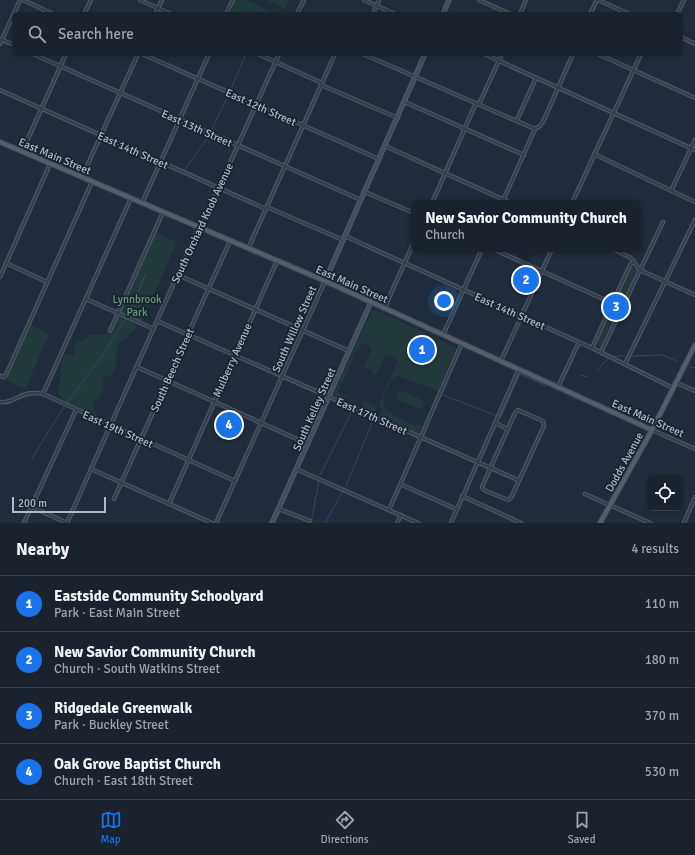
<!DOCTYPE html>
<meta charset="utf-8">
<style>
:root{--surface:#19222d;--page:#262f39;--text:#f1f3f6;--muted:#9fa4aa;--line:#373f49;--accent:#1a73e8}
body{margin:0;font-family:Signika,sans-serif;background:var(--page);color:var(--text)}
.controls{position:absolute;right:12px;bottom:12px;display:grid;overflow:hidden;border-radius:6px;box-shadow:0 2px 10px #0003}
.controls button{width:36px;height:36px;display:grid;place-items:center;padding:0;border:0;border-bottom:1px solid var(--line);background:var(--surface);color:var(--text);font:20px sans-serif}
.scale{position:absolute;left:12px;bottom:10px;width:94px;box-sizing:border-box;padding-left:4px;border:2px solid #b0b9c8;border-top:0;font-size:11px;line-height:14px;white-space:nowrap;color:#b0b9c8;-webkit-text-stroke:3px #1a2431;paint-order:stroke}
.you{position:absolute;left:444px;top:301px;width:14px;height:14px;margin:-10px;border:3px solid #fff;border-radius:50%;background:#1a73e8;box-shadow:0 0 0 6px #1a73e833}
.badge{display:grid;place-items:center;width:26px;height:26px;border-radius:50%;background:var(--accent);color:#fff;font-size:13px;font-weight:700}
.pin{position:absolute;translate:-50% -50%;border:2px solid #fff;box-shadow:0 1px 4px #0006}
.popup{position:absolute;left:411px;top:200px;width:230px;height:52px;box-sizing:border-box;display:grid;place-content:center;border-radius:6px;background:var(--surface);filter:drop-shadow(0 1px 3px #0005);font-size:13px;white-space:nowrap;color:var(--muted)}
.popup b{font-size:15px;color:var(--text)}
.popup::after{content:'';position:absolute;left:50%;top:100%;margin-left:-8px;border:8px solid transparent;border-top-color:var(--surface)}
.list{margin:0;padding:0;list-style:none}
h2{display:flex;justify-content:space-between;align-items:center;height:52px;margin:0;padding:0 16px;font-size:17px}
h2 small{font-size:13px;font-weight:400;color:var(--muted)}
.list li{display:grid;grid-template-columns:26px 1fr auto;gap:12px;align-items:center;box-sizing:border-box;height:56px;padding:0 16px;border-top:1px solid var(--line)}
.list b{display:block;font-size:15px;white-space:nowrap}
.list p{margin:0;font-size:13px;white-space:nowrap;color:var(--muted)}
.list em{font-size:13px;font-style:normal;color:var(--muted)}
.icon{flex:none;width:22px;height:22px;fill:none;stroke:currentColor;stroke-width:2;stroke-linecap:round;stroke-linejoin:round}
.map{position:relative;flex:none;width:695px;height:523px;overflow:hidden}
.search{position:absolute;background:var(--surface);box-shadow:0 2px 10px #0003;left:12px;right:12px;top:12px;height:44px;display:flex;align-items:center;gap:10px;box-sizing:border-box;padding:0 14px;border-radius:6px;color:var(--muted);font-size:15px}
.sheet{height:276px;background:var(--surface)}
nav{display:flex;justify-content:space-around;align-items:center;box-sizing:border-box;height:56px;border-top:1px solid var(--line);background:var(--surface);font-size:11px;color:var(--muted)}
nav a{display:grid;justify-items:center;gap:2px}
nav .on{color:var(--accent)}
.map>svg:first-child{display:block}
.green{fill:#233a3d}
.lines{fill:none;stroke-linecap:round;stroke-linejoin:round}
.stream{stroke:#344864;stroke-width:1}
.minor-casing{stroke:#535c6a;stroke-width:4.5}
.secondary-casing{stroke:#535c6a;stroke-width:5.5}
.primary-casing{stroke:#414a58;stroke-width:6}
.minor{stroke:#353e4c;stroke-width:2.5}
.secondary{stroke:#434d5f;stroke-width:3.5}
.primary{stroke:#535d6c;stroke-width:4}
.labels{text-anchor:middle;stroke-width:3.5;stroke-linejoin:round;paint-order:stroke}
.street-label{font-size:11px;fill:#b0b9c8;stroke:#1a2431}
.park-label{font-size:11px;fill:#669a72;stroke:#1a2431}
</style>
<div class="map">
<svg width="695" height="523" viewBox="0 0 695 523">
<rect width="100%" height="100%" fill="#212d3c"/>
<g class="green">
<polygon points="236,0 245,0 277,14 230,14"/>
<polygon points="266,0 289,0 285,9"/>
<polygon points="156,233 177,242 142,322 121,312"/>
<polygon points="632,266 636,268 637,271 600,347 597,345 597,342 630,268"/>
<path d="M373,309L456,348L438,391L399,376L394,377C372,410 388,413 416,426L418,424L422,426L419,433H415L380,417L382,411L379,403L398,361L394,356L386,355L376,375L372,372L373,370L368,368L363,370L372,349L368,345L360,343L338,392L347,396L345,399L350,403L333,395Z"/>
<path d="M122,317L134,323L137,327L118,345L115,368L112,374L102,379L104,387L97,399L92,403L96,413L94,414L62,400L58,391C63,378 57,364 66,354L74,356L75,351L73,345L85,339L89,335L112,334L118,318Z"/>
<polygon points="31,325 49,334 25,389 7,380"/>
<polygon points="400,390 424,401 421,409 396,399"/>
<polygon points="366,402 377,407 375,413 362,408 362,403"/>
</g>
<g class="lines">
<g class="stream">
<polyline points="230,91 246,54"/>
<polyline points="211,131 228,96"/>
<polyline points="185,169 209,136"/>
<polyline points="128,314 146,274"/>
<polyline points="614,356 625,356"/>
<polyline points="632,356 662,355 676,361"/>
<polyline points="690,367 695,368"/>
<polyline points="596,371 608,359"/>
<polyline points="581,375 587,377"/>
<polyline points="443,395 495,415"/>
<polyline points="67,403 103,355 125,319"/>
<polyline points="501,417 520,374 546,386"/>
<polyline points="32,458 64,407"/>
<polyline points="320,475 352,411"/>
<polyline points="346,486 373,421"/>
<polyline points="311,523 319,480"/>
<polyline points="325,523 343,491"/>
</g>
<g class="minor-casing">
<g id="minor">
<polyline points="23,0 53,14"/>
<polyline points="140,0 171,14"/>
<polyline points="364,0 395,14"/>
<polyline points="479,0 510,14"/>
<polyline points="598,0 629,14"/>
<polyline points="84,14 91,0"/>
<polyline points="155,14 162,0"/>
<polyline points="226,14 233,0"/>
<polyline points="297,14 304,0"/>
<polyline points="373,14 379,0"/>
<polyline points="520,14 526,0"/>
<polyline points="590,14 597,0"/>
<polyline points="677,14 684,0"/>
<polyline points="681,37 695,44"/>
<polyline points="0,39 14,45"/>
<polyline points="0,44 20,0"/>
<polyline points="33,54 361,200"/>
<polyline points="142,54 379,159"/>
<polyline points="258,54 322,83"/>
<polyline points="363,54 535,129"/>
<polyline points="484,54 695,150"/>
<polyline points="598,54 695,98"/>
<polyline points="321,85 398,118"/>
<polyline points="0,90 266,209"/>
<polyline points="405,102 524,155"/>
<polyline points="479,104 502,54"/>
<polyline points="517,120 536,78"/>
<polyline points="385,146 511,203"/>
<polyline points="22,152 66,54"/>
<polyline points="594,154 695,202"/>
<polyline points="82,177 138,54"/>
<polyline points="671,191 695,140"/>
<polyline points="365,192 414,213"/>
<polyline points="142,203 209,54"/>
<polyline points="432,203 476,103"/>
<polyline points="502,203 535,129 540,126 543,122 573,54"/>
<polyline points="572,203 641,54"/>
<polyline points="267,207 343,240"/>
<polyline points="345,236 592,348 673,388"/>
<polyline points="248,249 335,54"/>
<polyline points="493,249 612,303"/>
<polyline points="613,249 631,258 640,270 695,295"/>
<polyline points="6,263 47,282"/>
<polyline points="178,275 349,351"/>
<polyline points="0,277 50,164"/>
<polyline points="86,299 154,329"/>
<polyline points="384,309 414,242"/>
<polyline points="157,321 518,480"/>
<polyline points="110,331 163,212"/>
<polyline points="443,335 482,249"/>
<polyline points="592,348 630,265 634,261"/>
<polyline points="601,352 663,222"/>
<polyline points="501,361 552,249"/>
<polyline points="625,364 695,220"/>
<polyline points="137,367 308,444"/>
<polyline points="0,376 4,377 6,375 92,182"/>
<polyline points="677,383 695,391"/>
<polyline points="558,387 579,342"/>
<polyline points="43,394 131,198"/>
<path d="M0,402C16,404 20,389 43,394L235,481"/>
<polygon points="518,410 543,421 544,426 511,498 508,500 484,490 482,487 515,413"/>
<polyline points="495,423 508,429"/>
<polyline points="652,430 695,449"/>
<polyline points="91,469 212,523"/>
<polyline points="296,469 418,523"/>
<polyline points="400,484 456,509"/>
<polyline points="585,494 650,523"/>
<polyline points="462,496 521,523"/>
<polyline points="114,499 230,241"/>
<polyline points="169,504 277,261"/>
<polyline points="32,507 67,523"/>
<polyline points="279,509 310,521"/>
<polyline points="389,510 462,343"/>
<polyline points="24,523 76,410"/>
<polyline points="67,523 197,231 202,225 279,54"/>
<polyline points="216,523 325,281"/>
<polyline points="397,523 401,515"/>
<polyline points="451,523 519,369"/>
<polyline points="684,523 695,497"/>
</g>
</g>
<g class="secondary-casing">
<g id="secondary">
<polyline points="443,14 449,0"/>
<polyline points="325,281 425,54"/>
<polyline points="272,523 371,302"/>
</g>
</g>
<g class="primary-casing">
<g id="primary">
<polyline points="0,142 325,281 652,430"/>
<polyline points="600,523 652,430 695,345"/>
</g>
</g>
<use href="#minor" class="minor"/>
<use href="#secondary" class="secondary"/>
<use href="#primary" class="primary"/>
</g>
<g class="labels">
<g class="street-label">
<text transform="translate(261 107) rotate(24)" y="4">East 12th Street</text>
<text transform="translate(197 128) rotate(24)" y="4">East 13th Street</text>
<text transform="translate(133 150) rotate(24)" y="4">East 14th Street</text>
<text transform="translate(55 156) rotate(23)" y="4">East Main Street</text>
<text transform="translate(202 223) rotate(-65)" y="4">South Orchard Knob Avenue</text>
<text transform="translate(352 284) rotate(24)" y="4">East Main Street</text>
<text transform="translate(510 311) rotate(24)" y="4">East 14th Street</text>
<text transform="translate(294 329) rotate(-66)" y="4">South Willow Street</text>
<text transform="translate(232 360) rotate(-66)" y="4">Mulberry Avenue</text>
<text transform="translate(172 370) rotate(-66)" y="4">South Beech Street</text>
<text transform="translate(314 409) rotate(-66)" y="4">South Kelley Street</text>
<text transform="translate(372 416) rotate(24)" y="4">East 17th Street</text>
<text transform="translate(648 418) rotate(24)" y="4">East Main Street</text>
<text transform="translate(118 429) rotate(24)" y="4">East 19th Street</text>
<text transform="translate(624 462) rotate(-61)" y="4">Dodds Avenue</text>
</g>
<g class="park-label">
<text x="137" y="303">Lynnbrook<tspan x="137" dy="13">Park</tspan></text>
</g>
</g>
</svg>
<div class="controls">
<button><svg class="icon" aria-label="locate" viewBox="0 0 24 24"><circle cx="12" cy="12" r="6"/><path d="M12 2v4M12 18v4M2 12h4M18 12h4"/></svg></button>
</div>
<div class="scale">200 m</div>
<div class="you"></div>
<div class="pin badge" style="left:422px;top:350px">1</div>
<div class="pin badge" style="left:526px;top:280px">2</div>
<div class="popup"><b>New Savior Community Church</b>Church</div>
<div class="pin badge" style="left:616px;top:307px">3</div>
<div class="pin badge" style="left:229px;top:425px">4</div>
<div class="search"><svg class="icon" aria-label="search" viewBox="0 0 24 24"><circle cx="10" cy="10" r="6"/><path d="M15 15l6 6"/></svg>Search here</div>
</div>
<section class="sheet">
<h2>Nearby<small>4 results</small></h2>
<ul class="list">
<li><span class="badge">1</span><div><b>Eastside Community Schoolyard</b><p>Park · East Main Street</p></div><em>110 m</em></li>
<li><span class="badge">2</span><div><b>New Savior Community Church</b><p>Church · South Watkins Street</p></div><em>180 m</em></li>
<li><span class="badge">3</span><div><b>Ridgedale Greenwalk</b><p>Park · Buckley Street</p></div><em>370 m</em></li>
<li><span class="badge">4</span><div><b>Oak Grove Baptist Church</b><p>Church · East 18th Street</p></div><em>530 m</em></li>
</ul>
</section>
<nav>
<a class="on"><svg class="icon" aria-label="map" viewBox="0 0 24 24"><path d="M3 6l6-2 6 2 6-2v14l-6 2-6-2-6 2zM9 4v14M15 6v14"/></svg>Map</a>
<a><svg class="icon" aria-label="directions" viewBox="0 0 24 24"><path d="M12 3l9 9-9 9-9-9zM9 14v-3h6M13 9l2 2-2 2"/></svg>Directions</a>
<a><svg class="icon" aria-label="saved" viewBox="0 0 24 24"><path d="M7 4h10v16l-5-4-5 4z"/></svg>Saved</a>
</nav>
